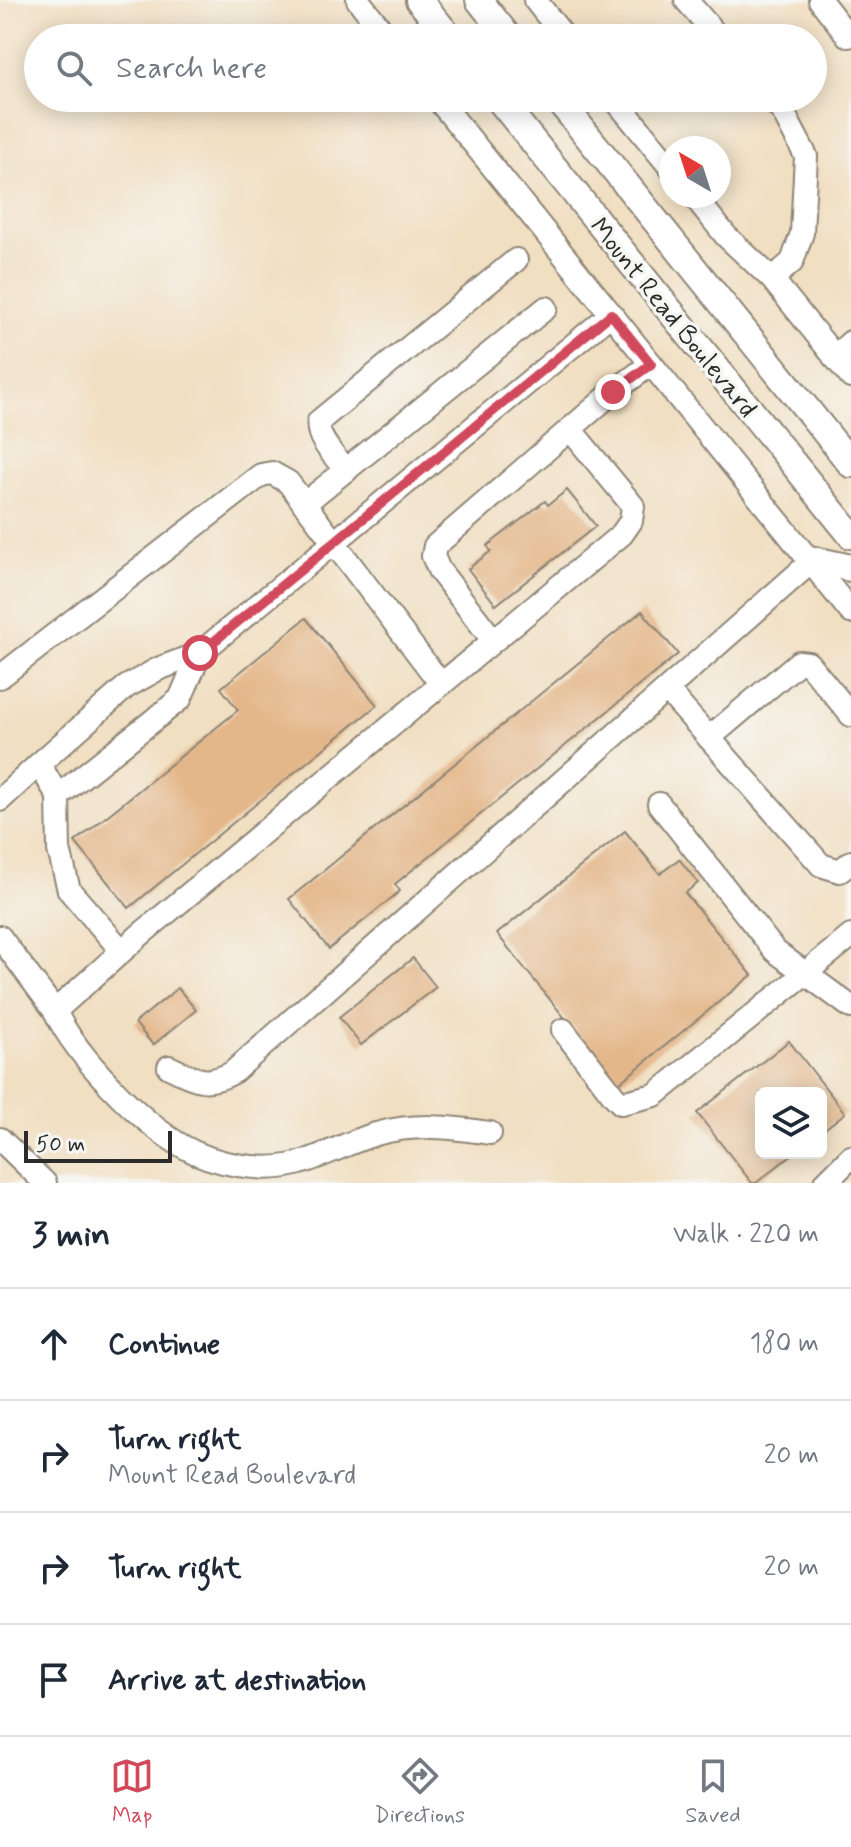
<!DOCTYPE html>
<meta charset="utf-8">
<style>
:root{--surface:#fff;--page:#f2f2f3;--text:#1f2937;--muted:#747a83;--line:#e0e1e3;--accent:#d1495b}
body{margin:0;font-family:Mynerve,sans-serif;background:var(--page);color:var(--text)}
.controls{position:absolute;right:24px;bottom:24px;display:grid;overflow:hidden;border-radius:12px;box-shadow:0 4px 20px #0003}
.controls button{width:72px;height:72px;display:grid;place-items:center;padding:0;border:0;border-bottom:2px solid var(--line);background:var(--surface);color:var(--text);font:40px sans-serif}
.compass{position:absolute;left:659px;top:136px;width:72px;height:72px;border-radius:50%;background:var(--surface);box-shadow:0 4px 20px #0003;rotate:321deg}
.scale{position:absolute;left:24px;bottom:20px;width:148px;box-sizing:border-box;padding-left:8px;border:4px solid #2b2b2b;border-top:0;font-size:22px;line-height:28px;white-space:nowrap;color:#2b2b2b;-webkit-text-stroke:6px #f6f6f2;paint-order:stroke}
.stop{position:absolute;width:24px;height:24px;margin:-18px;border:6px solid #d1495b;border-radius:50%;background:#fff}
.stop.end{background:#d1495b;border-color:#fff;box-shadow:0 2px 8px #0008}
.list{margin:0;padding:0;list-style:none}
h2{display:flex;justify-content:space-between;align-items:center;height:104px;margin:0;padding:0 32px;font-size:34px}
h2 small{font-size:26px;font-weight:400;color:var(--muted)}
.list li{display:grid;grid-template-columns:52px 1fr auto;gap:24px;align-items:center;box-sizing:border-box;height:112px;padding:0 32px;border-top:2px solid var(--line)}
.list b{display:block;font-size:30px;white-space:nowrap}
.list p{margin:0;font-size:26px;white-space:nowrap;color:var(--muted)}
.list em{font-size:26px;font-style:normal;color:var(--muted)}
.icon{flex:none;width:44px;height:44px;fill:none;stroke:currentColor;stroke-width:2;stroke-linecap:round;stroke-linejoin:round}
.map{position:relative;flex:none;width:851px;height:1183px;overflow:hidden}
.search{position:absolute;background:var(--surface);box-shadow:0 4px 20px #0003;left:24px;right:24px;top:24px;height:88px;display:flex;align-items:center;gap:20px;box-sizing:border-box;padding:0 28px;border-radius:44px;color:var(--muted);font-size:30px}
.sheet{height:552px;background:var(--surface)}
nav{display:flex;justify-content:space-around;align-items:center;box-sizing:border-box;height:112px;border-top:2px solid var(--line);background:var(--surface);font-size:22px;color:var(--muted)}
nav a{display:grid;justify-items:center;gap:4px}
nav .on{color:var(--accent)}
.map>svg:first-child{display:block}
.building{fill:#e4b78a}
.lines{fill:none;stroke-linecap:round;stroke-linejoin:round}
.minor-casing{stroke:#8e8576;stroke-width:26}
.major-casing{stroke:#8e8576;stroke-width:30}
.minor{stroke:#fff;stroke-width:22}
.major{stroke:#fff;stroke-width:26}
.route{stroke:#d1495b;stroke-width:10}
.labels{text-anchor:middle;stroke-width:7;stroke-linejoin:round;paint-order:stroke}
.street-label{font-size:26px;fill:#2b2b2b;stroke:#f6f6f2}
</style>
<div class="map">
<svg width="851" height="1183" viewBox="0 0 851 1183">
<rect width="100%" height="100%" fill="#f6f6f2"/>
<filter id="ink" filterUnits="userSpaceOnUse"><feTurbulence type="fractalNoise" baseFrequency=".0125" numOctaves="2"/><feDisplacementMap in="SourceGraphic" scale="16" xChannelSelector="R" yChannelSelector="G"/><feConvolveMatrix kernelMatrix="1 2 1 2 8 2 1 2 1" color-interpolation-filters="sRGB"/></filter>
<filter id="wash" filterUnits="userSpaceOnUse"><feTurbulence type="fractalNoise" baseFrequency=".006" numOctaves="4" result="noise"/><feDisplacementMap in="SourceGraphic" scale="32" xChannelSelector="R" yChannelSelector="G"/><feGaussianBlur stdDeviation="1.8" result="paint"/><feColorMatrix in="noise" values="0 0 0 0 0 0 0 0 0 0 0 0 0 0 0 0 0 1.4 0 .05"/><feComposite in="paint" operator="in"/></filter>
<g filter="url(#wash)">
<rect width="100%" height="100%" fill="#f1dfc2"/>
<g id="blocks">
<g class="building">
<polygon points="567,490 596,526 496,605 468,569 491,551 487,546 545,501 548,505"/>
<polygon points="642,611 678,654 395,884 400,891 329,949 289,899"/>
<polygon points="306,618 377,705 129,908 75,842 238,710 221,688"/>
<polygon points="625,831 660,874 679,859 698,883 685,893 752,975 618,1084 497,934"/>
<polygon points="413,958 436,987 361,1045 339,1017"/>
<polygon points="178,988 196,1010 153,1045 135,1023"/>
<polygon points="789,1041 845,1113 821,1132 821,1093 761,1093 761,1153 794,1153 756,1183 752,1183 697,1113"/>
</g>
</g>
</g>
<g filter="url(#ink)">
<use href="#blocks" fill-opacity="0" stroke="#8e8576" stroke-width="2"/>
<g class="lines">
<g class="minor-casing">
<g id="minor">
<polyline points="358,0 388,38"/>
<polyline points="535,0 565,38"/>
<polyline points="686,0 719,38"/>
<polyline points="820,0 848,36 851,34"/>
<polyline points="437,98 851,612"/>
<polyline points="614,98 671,168"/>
<polyline points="771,98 783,112 806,156 802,233 792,262 772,279"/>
<polyline points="694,196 726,236 772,279 851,377"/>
<polyline points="834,357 851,342"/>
<path d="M346,471C336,457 315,438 319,421L516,260"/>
<polyline points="304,504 546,308"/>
<polyline points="493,640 439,570 433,556 435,546 613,392 651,364"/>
<polyline points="0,677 261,475 272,473 288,482 441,684"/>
<polyline points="667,690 821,865 840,871 851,862"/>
<polyline points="709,738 799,662 808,663 851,715"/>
<polyline points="39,764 126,687 158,669 200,653"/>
<polyline points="58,796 180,699 200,653 611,314"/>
<polyline points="0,800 39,764 58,796 59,850 69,890 122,951"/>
<polyline points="659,804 775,951 851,1007"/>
<polyline points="0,937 55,1011 140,935 622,534 631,521 633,506 570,429"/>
<path d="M55,1011C76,1056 141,1123 184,1147C214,1164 262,1173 296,1164C323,1157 348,1142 376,1134C416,1123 450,1127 490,1133"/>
<polyline points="563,1030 614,1096 621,1103 655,1095 851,936"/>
<path d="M169,1067C195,1079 205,1087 232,1073L811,562"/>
<polyline points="0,1139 45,1183"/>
<polyline points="825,1183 851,1157"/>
</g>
</g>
<g class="major-casing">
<g id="major">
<polyline points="419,0 450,38"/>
<polyline points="479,0 509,38"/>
<polyline points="498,98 851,535"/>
<polyline points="557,98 851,464"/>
<polyline points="809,559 851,568"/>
</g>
</g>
<use href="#minor" class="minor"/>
<use href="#major" class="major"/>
</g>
</g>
<g class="lines" filter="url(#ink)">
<polyline class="route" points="200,653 611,314 651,364 613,392"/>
</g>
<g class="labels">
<g class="street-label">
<text transform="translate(674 317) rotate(51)" y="9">Mount Read Boulevard</text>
</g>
</g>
</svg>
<div class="controls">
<button><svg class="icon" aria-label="layers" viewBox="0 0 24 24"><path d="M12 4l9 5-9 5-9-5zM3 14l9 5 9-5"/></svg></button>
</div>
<svg class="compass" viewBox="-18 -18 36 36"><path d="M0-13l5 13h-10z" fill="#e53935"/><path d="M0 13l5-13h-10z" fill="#747a83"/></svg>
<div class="scale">50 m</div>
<div class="stop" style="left:200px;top:653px"></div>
<div class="stop end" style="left:613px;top:392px"></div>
<div class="search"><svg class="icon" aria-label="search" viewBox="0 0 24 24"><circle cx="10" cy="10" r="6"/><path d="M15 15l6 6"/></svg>Search here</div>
</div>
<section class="sheet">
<h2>3 min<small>Walk · 220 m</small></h2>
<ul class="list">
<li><svg class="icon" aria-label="ahead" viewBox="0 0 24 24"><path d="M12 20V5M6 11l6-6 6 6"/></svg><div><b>Continue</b></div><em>180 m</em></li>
<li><svg class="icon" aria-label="right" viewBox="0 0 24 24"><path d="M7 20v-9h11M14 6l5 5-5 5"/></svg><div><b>Turn right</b><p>Mount Read Boulevard</p></div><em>20 m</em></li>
<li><svg class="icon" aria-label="right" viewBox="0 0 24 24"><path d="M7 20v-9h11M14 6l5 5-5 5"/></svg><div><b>Turn right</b></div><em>20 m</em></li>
<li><svg class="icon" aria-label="arrive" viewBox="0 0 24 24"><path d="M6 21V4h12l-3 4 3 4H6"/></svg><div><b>Arrive at destination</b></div></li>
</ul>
</section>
<nav>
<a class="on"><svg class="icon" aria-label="map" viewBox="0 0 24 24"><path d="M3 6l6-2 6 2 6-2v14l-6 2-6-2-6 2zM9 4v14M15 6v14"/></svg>Map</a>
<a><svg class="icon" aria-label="directions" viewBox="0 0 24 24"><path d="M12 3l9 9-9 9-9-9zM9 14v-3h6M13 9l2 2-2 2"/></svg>Directions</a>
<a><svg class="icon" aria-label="saved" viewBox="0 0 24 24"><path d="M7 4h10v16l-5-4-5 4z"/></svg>Saved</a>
</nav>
